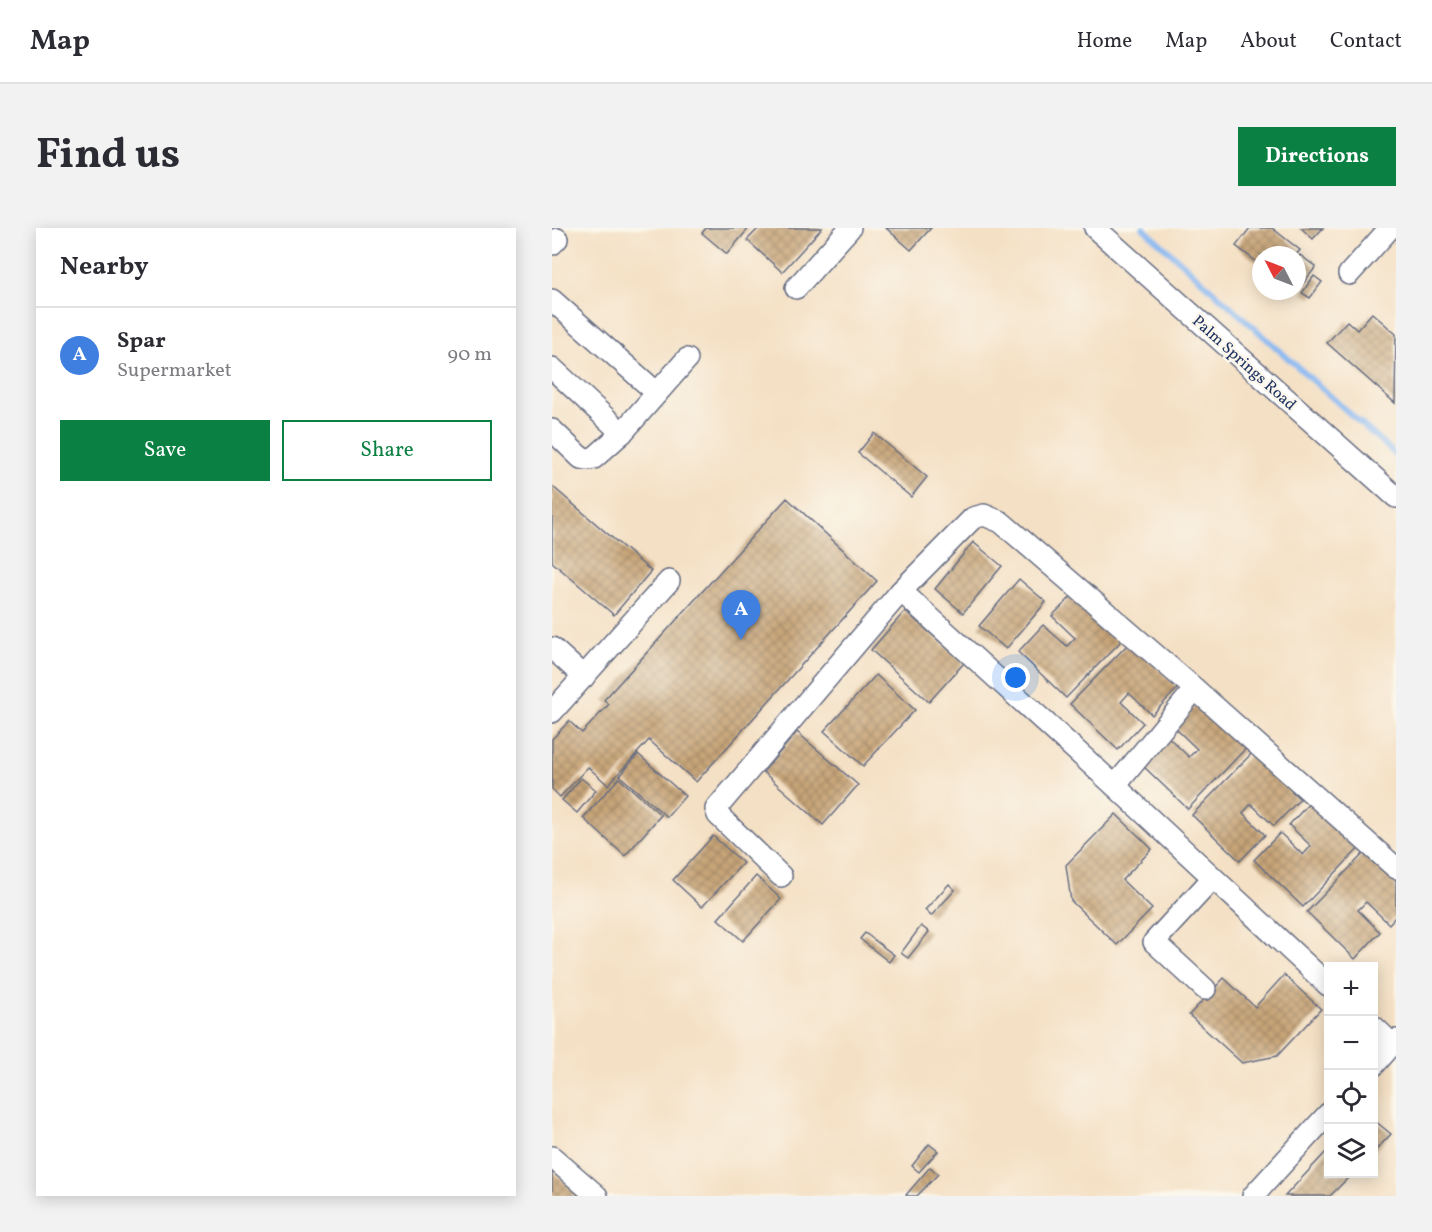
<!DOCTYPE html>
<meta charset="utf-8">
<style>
:root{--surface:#fff;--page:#f2f2f3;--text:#2b2b33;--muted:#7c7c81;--line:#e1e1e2;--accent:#0b8043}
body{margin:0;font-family:Vollkorn,serif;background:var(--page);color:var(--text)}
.controls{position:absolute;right:18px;bottom:18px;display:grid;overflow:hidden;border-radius:0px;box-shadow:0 3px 15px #0003}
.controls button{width:54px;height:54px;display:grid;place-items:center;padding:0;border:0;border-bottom:2px solid var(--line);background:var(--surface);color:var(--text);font:30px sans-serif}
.compass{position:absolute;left:700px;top:18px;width:54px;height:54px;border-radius:50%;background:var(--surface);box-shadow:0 3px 15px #0003;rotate:312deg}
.you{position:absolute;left:464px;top:450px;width:21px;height:21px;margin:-15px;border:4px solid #fff;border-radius:50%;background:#1a73e8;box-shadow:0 0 0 9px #1a73e833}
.badge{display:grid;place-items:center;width:39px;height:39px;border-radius:50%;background:var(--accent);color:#fff;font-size:20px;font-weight:700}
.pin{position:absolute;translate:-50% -50px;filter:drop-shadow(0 2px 3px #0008)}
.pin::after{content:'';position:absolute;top:32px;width:21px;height:18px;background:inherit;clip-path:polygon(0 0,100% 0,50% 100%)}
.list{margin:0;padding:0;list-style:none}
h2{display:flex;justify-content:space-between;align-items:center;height:78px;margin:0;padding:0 24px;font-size:26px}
h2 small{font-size:20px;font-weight:400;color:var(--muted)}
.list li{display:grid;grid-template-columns:39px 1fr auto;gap:18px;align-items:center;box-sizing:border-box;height:96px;padding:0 24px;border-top:2px solid var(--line)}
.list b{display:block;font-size:22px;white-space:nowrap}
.list p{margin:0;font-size:20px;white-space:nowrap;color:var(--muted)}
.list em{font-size:20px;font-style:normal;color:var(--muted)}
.actions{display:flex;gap:12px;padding:18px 24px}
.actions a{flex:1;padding:14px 0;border:2px solid var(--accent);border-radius:0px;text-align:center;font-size:21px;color:var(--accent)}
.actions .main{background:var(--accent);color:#fff}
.icon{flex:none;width:33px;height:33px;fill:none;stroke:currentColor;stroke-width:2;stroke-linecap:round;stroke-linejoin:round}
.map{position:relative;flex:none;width:844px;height:968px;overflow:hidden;border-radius:0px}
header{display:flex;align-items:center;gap:36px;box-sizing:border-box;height:84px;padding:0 30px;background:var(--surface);border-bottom:2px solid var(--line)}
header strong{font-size:28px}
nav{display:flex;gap:33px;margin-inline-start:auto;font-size:21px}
.intro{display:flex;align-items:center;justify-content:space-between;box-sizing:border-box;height:144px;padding:0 36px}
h1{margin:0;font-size:42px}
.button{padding:15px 27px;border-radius:0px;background:var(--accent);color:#fff;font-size:21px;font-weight:700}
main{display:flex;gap:36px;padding:0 36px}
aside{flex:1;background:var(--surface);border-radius:0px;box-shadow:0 3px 15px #0003}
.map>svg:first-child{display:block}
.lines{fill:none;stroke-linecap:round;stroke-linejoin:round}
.stream{stroke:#85b6f1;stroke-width:6}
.building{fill:url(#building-cross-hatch)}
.minor-casing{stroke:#676d82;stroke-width:24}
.minor{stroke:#fff;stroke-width:21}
.labels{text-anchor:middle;stroke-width:5;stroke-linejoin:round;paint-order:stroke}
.street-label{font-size:16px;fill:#1b2f5e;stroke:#fbf7ec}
</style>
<header>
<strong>Map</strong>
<nav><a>Home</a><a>Map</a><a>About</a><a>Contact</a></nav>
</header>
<div class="intro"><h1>Find us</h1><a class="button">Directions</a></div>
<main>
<aside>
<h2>Nearby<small></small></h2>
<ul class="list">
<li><span class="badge" style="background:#3f7fe0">A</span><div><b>Spar</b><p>Supermarket</p></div><em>90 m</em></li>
</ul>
<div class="actions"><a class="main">Save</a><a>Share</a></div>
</aside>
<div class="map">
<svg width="844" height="968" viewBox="0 0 844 968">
<defs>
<pattern id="building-cross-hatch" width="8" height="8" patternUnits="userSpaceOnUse" patternTransform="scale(1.5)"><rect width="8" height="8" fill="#c8a578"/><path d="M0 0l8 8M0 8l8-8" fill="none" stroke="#a28766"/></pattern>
</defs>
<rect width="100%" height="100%" fill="#fbf7ec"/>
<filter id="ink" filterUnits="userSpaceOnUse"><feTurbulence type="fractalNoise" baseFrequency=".0167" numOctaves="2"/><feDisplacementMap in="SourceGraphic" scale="12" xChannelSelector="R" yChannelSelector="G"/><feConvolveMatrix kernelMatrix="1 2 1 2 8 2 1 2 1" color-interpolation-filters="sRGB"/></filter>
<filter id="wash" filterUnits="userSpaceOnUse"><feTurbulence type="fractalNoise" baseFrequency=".008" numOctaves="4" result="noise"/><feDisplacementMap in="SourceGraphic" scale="24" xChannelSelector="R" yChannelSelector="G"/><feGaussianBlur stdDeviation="1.35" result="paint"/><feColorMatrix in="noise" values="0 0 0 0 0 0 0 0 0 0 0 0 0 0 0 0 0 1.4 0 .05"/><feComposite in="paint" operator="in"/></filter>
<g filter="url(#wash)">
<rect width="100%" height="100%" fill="#f4e0c4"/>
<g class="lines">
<polyline class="stream" points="591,0 844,227"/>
</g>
<g id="blocks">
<g class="building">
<polygon points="154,0 197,0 175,26 150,5"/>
<polygon points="207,0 270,0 230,44 195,12"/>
<polygon points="334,0 379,0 359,22"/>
<polygon points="698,0 720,0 748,22 744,27 709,27 709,37 684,18"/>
<polygon points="749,0 771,0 761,11"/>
<polygon points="748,27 764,39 749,58 745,55 745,31"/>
<polygon points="762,48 770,54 758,70 750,65"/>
<polygon points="820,85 844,106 843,175 775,115 795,93 805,102"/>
<polygon points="322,205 375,249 359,269 306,225"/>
<polygon points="0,258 99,343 62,387 0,334"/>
<polygon points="235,270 325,353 144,554 97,512 56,557 36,539 8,569 0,561 0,511 17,493 30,505 57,476 52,472"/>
<polygon points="421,314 450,338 411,385 383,361"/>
<polygon points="467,351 494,374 454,421 427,398"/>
<polygon points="526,362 574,408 514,470 466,424 491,397 515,418 523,410 500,388"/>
<polygon points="353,383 412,435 377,474 319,422"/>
<polygon points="578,414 626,460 600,487 577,465 569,474 591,495 566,522 518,476"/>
<polygon points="324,447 363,482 311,538 272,503"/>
<polygon points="648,473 696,518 636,581 588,535 614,507 637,529 645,521 622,499"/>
<polygon points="245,504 306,557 271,597 211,544"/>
<polygon points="700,525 748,571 722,598 699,576 691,585 713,607 688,633 640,587"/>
<polygon points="86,526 133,568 115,589 68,548"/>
<polygon points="29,550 44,562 25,585 10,572"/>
<polygon points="67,550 109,587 73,628 31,590"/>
<polygon points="762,570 811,616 751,679 702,632 728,605 751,627 759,618 737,597"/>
<polygon points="564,586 600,621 570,652 600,681 565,717 519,673 514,637"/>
<polygon points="161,608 191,635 150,679 121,652"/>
<polygon points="815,622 844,650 844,688 837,696 814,674 806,682 828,704 803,731 755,684"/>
<polygon points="204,648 229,671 191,713 166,691"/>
<polygon points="397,656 403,662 379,688 373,682"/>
<polygon points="369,698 377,704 356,730 349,725"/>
<polygon points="313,705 342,727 337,734 308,711"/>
<polygon points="732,747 769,781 725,828 690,835 637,787 672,750 703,779"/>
<polygon points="822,892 839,906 822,924"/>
<polygon points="377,916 386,923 367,944 360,938"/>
<polygon points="776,922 776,946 800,946 778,968 733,968"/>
<polygon points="378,939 386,946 365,968 356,968 354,967"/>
<polygon points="0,943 29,968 0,968"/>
</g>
</g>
</g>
<g filter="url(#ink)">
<use href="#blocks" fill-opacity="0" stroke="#676d82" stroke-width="1.5"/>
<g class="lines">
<g class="minor-casing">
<g id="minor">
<polyline points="543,0 844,269"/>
<polyline points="0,16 5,11"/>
<polyline points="797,46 838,0"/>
<polyline points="244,60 298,0"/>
<polyline points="0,72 105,165"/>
<polyline points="0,140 70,205"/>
<polyline points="0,202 29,230 35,231 42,230 70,205 135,131"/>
<polyline points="349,363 421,290 432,287 449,294 643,461 844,640"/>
<polyline points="0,420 32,449"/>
<polyline points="0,484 117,353"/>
<polyline points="563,558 643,461"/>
<polyline points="229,648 166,587 164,581 349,363 563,558 776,757"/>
<polyline points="653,761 602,714 661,650"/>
<polyline points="822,799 840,816"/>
<polyline points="822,837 844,812"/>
<polyline points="0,929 45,968"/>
<polyline points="701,968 776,886"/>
</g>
</g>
<use href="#minor" class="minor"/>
</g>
</g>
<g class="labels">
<g class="street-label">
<text transform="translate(693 134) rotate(42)" y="6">Palm Springs Road</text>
</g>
</g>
</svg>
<div class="controls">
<button>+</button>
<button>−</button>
<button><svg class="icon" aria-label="locate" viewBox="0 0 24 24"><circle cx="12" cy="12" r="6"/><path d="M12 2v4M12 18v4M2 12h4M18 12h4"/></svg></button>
<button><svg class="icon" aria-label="layers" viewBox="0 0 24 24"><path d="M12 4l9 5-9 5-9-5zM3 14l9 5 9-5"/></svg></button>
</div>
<svg class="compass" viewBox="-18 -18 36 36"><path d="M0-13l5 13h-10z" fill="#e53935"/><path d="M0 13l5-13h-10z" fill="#7c7c81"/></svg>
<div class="you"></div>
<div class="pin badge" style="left:189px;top:412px;background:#3f7fe0">A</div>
</div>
</main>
